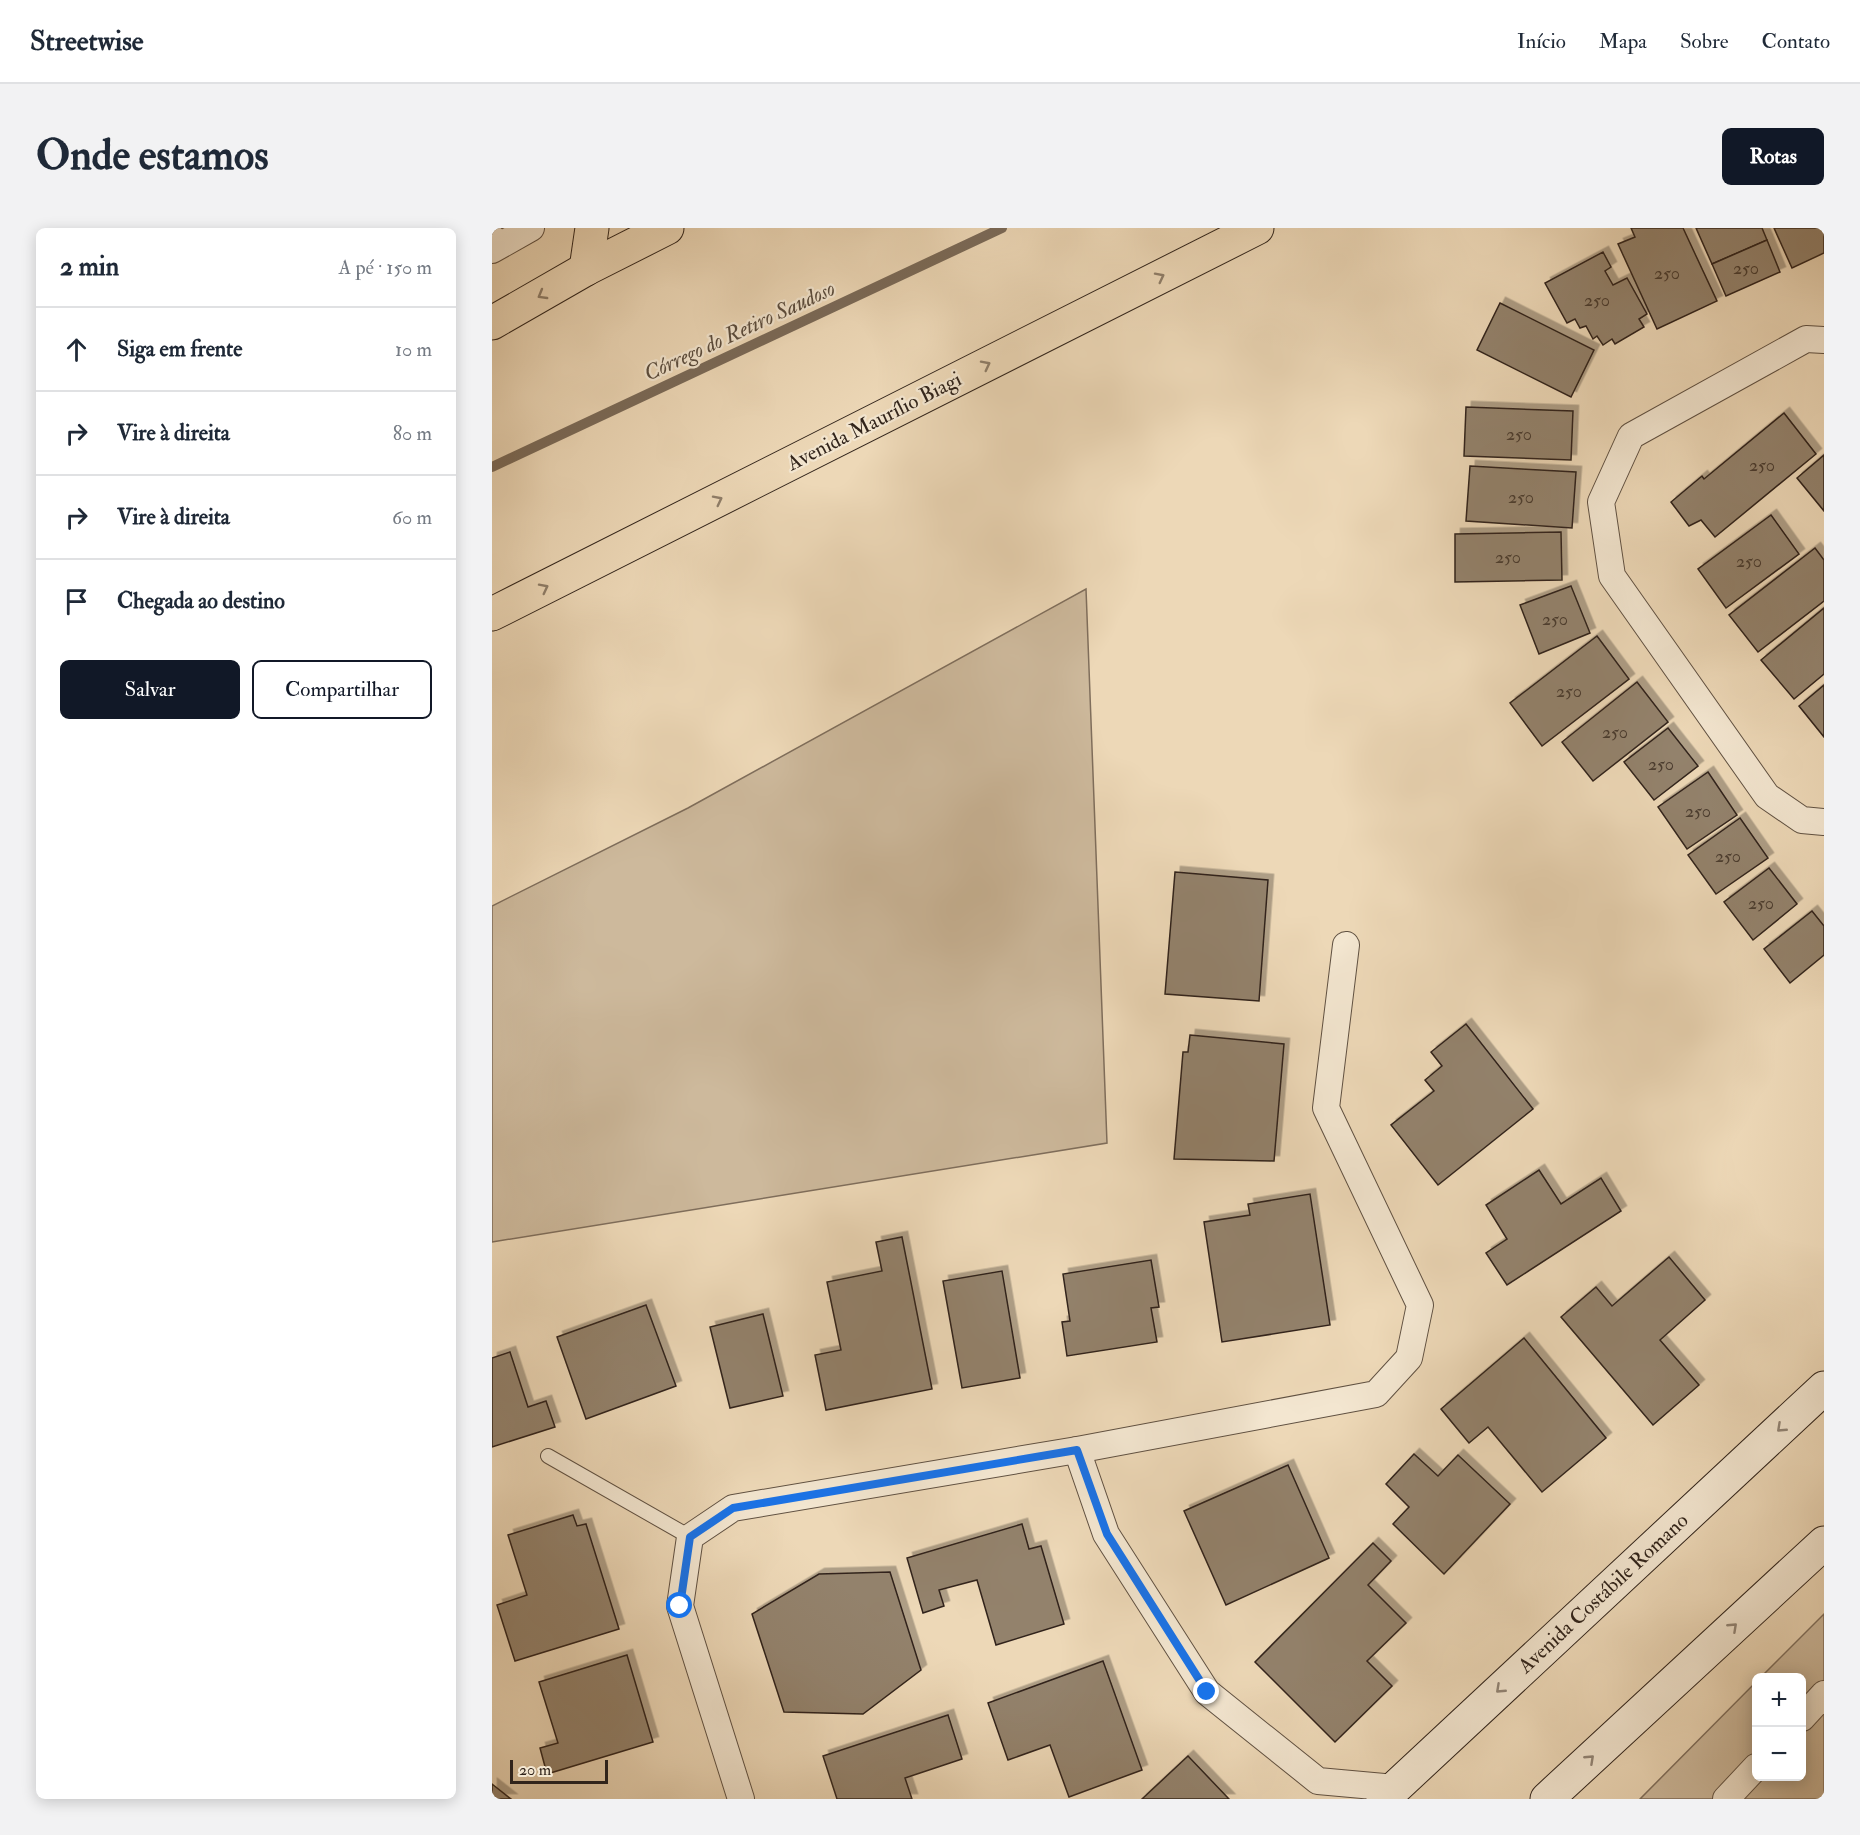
<!DOCTYPE html>
<html lang="pt">
<meta charset="utf-8">
<style>
:root{--surface:#fff;--page:#f2f2f3;--text:#1f2937;--muted:#747a83;--line:#e0e1e3;--accent:#111827}
body{margin:0;font-family:"IM FELL Double Pica",serif;background:var(--page);color:var(--text)}
.controls{position:absolute;right:18px;bottom:18px;display:grid;overflow:hidden;border-radius:9px;box-shadow:0 3px 15px #0003}
.controls button{width:54px;height:54px;display:grid;place-items:center;padding:0;border:0;border-bottom:2px solid var(--line);background:var(--surface);color:var(--text);font:30px sans-serif}
.scale{position:absolute;left:18px;bottom:15px;width:98px;box-sizing:border-box;padding-left:6px;border:3px solid #31241b;border-top:0;font-size:16px;line-height:21px;white-space:nowrap;color:#31241b;-webkit-text-stroke:4px #f3e6d0;paint-order:stroke}
.stop{position:absolute;width:18px;height:18px;margin:-14px;border:4px solid #1a73e8;border-radius:50%;background:#fff}
.stop.end{background:#1a73e8;border-color:#fff;box-shadow:0 2px 6px #0008}
.list{margin:0;padding:0;list-style:none}
h2{display:flex;justify-content:space-between;align-items:center;height:78px;margin:0;padding:0 24px;font-size:26px}
h2 small{font-size:20px;font-weight:400;color:var(--muted)}
.list li{display:grid;grid-template-columns:39px 1fr auto;gap:18px;align-items:center;box-sizing:border-box;height:84px;padding:0 24px;border-top:2px solid var(--line)}
.list b{display:block;font-size:22px;white-space:nowrap}
.list em{font-size:20px;font-style:normal;color:var(--muted)}
.actions{display:flex;gap:12px;padding:18px 24px}
.actions a{flex:1;padding:14px 0;border:2px solid var(--accent);border-radius:9px;text-align:center;font-size:21px;color:var(--accent)}
.actions .main{background:var(--accent);color:#fff}
.icon{flex:none;width:33px;height:33px;fill:none;stroke:currentColor;stroke-width:2;stroke-linecap:round;stroke-linejoin:round}
.map{position:relative;flex:none;width:1332px;height:1571px;overflow:hidden;border-radius:9px}
header{display:flex;align-items:center;gap:36px;box-sizing:border-box;height:84px;padding:0 30px;background:var(--surface);border-bottom:2px solid var(--line)}
header strong{font-size:28px}
nav{display:flex;gap:33px;margin-inline-start:auto;font-size:21px}
.intro{display:flex;align-items:center;justify-content:space-between;box-sizing:border-box;height:144px;padding:0 36px}
h1{margin:0;font-size:42px}
.button{padding:15px 27px;border-radius:9px;background:var(--accent);color:#fff;font-size:21px;font-weight:700}
main{display:flex;gap:36px;padding:0 36px}
aside{flex:1;background:var(--surface);border-radius:9px;box-shadow:0 3px 15px #0003}
.map>svg:first-child{display:block}
.green{fill:#cdb99c;stroke:#7f6e5c;stroke-width:1.5}
.lines{fill:none;stroke-linecap:round;stroke-linejoin:round}
.stream{stroke:#7b6b59;stroke-width:10}
.building{fill:#93826c;stroke:#31241b;stroke-width:1.5;filter:url(#shadow)}
.lane-casing{stroke:#605142;stroke-width:16}
.street-casing{stroke:#605142;stroke-width:28}
.secondary-casing{stroke:#31241b;stroke-width:35}
.primary-casing{stroke:#31241b;stroke-width:35}
.lane{stroke:#f3e6d0;stroke-width:14}
.street{stroke:#f3e6d0;stroke-width:26}
.secondary{stroke:#f3e6d0;stroke-width:33}
.primary{stroke:#edd8b7;stroke-width:33}
.oneway{stroke:#8f7e69}
.oneway2{stroke:#928576}
.route{stroke:#1a73e8;stroke-width:8}
.labels{text-anchor:middle;stroke-width:4.5;stroke-linejoin:round;paint-order:stroke}
.number-label{font-size:18px;fill:#4a3c2f}
.street-label{font-size:21px;fill:#31241b;stroke:#f3e6d0}
.water-label{font-size:22px;font-style:italic;fill:#5c4e3f;stroke:#f3e6d0}
</style>
<header>
<strong>Streetwise</strong>
<nav><a>Início</a><a>Mapa</a><a>Sobre</a><a>Contato</a></nav>
</header>
<div class="intro"><h1>Onde estamos</h1><a class="button">Rotas</a></div>
<main>
<aside>
<h2>2 min<small>A pé · 150 m</small></h2>
<ul class="list">
<li><svg class="icon" aria-label="ahead" viewBox="0 0 24 24"><path d="M12 20V5M6 11l6-6 6 6"/></svg><div><b>Siga em frente</b></div><em>10 m</em></li>
<li><svg class="icon" aria-label="right" viewBox="0 0 24 24"><path d="M7 20v-9h11M14 6l5 5-5 5"/></svg><div><b>Vire à direita</b></div><em>80 m</em></li>
<li><svg class="icon" aria-label="right" viewBox="0 0 24 24"><path d="M7 20v-9h11M14 6l5 5-5 5"/></svg><div><b>Vire à direita</b></div><em>60 m</em></li>
<li><svg class="icon" aria-label="arrive" viewBox="0 0 24 24"><path d="M6 21V4h12l-3 4 3 4H6"/></svg><div><b>Chegada ao destino</b></div></li>
</ul>
<div class="actions"><a class="main">Salvar</a><a>Compartilhar</a></div>
</aside>
<div class="map">
<svg width="1332" height="1571" viewBox="0 0 1332 1571">
<defs>
<filter id="shadow"><feDropShadow dx="5.5" dy="-5.5" stdDeviation="0" flood-color="#0004"/></filter>
</defs>
<rect width="100%" height="100%" fill="#edd8b7"/>
<filter id="stains"><feTurbulence type="fractalNoise" baseFrequency=".00333" numOctaves="4"/><feColorMatrix values="0 0 0 0 .2 0 0 0 0 .09 0 0 0 0 .02 0 0 0 .5 -.17"/></filter>
<radialGradient id="worn" r=".72"><stop offset=".6" stop-color="#630" stop-opacity="0"/><stop offset="1" stop-color="#630" stop-opacity=".3"/></radialGradient>
<g class="green">
<polygon points="594,361 615,915 0,1014 0,678 196,580"/>
<polygon points="1332,1386 1332,1571 1148,1571 1264,1454 1264,1548 1310,1548 1310,1450 1269,1449"/>
</g>
<g class="lines">
<polyline class="stream" points="0,239 510,0"/>
</g>
<g class="building">
<polygon points="1139,0 1191,0 1225,73 1165,101 1126,16 1143,9"/>
<polygon points="1204,0 1270,0 1275,12 1220,36"/>
<polygon points="1282,0 1332,0 1332,25 1300,40"/>
<polygon points="1275,12 1288,44 1234,68 1220,36"/>
<polygon points="1111,24 1119,39 1113,43 1121,57 1135,50 1155,86 1147,91 1152,99 1123,116 1120,111 1111,117 1105,108 1101,111 1094,98 1088,100 1083,91 1075,95 1053,55"/>
<polygon points="1008,75 1102,122 1079,169 985,122"/>
<polygon points="974,179 1081,183 1079,232 972,228"/>
<polygon points="1292,185 1324,226 1223,309 1209,292 1197,298 1179,274 1210,248 1212,251"/>
<polygon points="1332,227 1332,283 1305,250"/>
<polygon points="978,238 1084,244 1080,300 974,293"/>
<polygon points="1279,287 1307,326 1234,380 1206,341"/>
<polygon points="1069,304 1070,352 963,354 963,306"/>
<polygon points="1323,320 1332,332 1332,373 1266,424 1237,387"/>
<polygon points="1079,358 1098,405 1047,426 1028,377"/>
<polygon points="1332,380 1332,446 1302,471 1269,432"/>
<polygon points="1105,408 1137,451 1050,518 1018,475"/>
<polygon points="1145,454 1176,494 1101,553 1070,514"/>
<polygon points="1332,457 1332,509 1307,478"/>
<polygon points="1176,500 1206,538 1162,572 1132,534"/>
<polygon points="1216,544 1245,587 1195,621 1166,579"/>
<polygon points="1248,590 1276,630 1224,666 1196,627"/>
<polygon points="1277,640 1305,676 1261,712 1232,674"/>
<polygon points="683,644 776,652 767,773 673,766"/>
<polygon points="1320,683 1332,698 1332,727 1298,755 1272,721"/>
<polygon points="974,796 1041,881 946,957 899,897 942,863 933,852 950,838 939,824"/>
<polygon points="698,807 792,816 782,933 682,931 691,824 696,824"/>
<polygon points="1047,942 1069,976 1109,950 1129,983 1015,1057 994,1025 1015,1011 994,977"/>
<polygon points="818,966 838,1097 730,1114 712,994 758,987 756,976"/>
<polygon points="410,1009 440,1161 334,1182 323,1127 349,1122 335,1054 390,1043 384,1014"/>
<polygon points="1177,1029 1213,1072 1168,1112 1207,1157 1161,1197 1069,1089 1104,1059 1120,1078"/>
<polygon points="659,1032 667,1079 659,1080 665,1114 575,1128 570,1094 578,1093 571,1046"/>
<polygon points="510,1043 528,1150 470,1160 451,1053"/>
<polygon points="154,1077 184,1158 94,1191 65,1109"/>
<polygon points="271,1086 291,1168 238,1180 218,1099"/>
<polygon points="1032,1110 1114,1210 1050,1264 996,1199 977,1215 949,1181"/>
<polygon points="18,1124 36,1179 54,1173 63,1199 0,1219 0,1130"/>
<polygon points="922,1226 946,1248 966,1227 1018,1276 952,1346 901,1296 917,1279 894,1256"/>
<polygon points="796,1237 837,1330 734,1377 692,1283"/>
<polygon points="81,1287 85,1298 94,1296 127,1401 23,1433 5,1377 35,1367 16,1307"/>
<polygon points="530,1296 537,1321 549,1318 572,1396 504,1417 485,1352 447,1362 452,1378 431,1385 415,1330"/>
<polygon points="881,1315 899,1333 876,1357 914,1395 875,1433 900,1458 843,1514 763,1434"/>
<polygon points="398,1344 429,1442 371,1486 292,1484 260,1386 327,1346"/>
<polygon points="135,1427 161,1514 55,1546 48,1520 66,1515 47,1454"/>
<polygon points="611,1433 650,1542 577,1569 558,1517 516,1532 496,1475"/>
<polygon points="456,1487 470,1531 413,1550 420,1571 345,1571 331,1528"/>
<polygon points="696,1528 737,1571 650,1571"/>
<polygon points="0,1556 19,1571 0,1571"/>
</g>
<g class="lines">
<g class="lane-casing">
<g id="lane">
<polyline points="0,2 14,14"/>
<polyline points="56,1228 198,1309"/>
</g>
</g>
<g class="street-casing">
<g id="street">
<polyline points="0,22 39,0"/>
<polyline points="1332,112 1314,111 1139,208 1109,274 1120,348 1275,568 1310,592 1332,594"/>
<polyline points="585,1222 614,1306 715,1464 826,1553 903,1560"/>
<polyline points="1310,1490 1332,1466"/>
<polyline points="249,1571 188,1378 198,1309 241,1280 585,1222 884,1166 917,1130 928,1077 834,880 854,717"/>
<polyline points="1234,1571 1264,1539"/>
</g>
</g>
<g class="secondary-casing">
<g id="secondary">
<polyline points="891,1571 1332,1160"/>
<polyline points="1055,1571 1332,1315"/>
</g>
</g>
<g class="primary-casing">
<g id="primary">
<polyline points="94,41 100,0"/>
<polyline points="0,95 94,41 175,0"/>
<polyline points="0,386 765,0"/>
</g>
</g>
<use href="#lane" class="lane"/>
<use href="#street" class="street"/>
<use href="#secondary" class="secondary"/>
<use href="#primary" class="primary"/>
</g>
<defs><path id="oneway-chevron" d="M-2-3.5L2.5 0L-2 3.5" fill="none" stroke-width="1.6" stroke-linecap="round" stroke-linejoin="round" transform="scale(1.5)"/></defs>
<g class="oneway">
<use href="#oneway-chevron" transform="translate(668 49) rotate(-27)"/>
<use href="#oneway-chevron" transform="translate(50 67) rotate(150)"/>
<use href="#oneway-chevron" transform="translate(494 137) rotate(-27)"/>
<use href="#oneway-chevron" transform="translate(226 272) rotate(-27)"/>
<use href="#oneway-chevron" transform="translate(52 360) rotate(-27)"/>
</g>
<g class="oneway2">
<use href="#oneway-chevron" transform="translate(1289 1200) rotate(137)"/>
<use href="#oneway-chevron" transform="translate(1241 1399) rotate(-43)"/>
<use href="#oneway-chevron" transform="translate(1008 1461) rotate(137)"/>
<use href="#oneway-chevron" transform="translate(1098 1531) rotate(-43)"/>
</g>
<g class="lines">
<polyline class="route" points="188,1378 198,1309 241,1280 585,1222 615,1306 715,1464"/>
</g>
<g class="labels">
<g class="number-label">
<text x="1254" y="46">250</text>
<text x="1175" y="51">250</text>
<text x="1105" y="78">250</text>
<text x="1027" y="212">250</text>
<text x="1270" y="243">250</text>
<text x="1029" y="275">250</text>
<text x="1016" y="335">250</text>
<text x="1257" y="339">250</text>
<text x="1063" y="397">250</text>
<text x="1077" y="469">250</text>
<text x="1123" y="510">250</text>
<text x="1169" y="542">250</text>
<text x="1206" y="589">250</text>
<text x="1236" y="634">250</text>
<text x="1269" y="681">250</text>
</g>
<g class="street-label">
<text transform="translate(382 193) rotate(-27)" y="7">Avenida Maurílio Biagi</text>
<text transform="translate(1111 1365) rotate(-43)" y="7">Avenida Costábile Romano</text>
</g>
<g class="water-label">
<text transform="translate(247 102) rotate(-25)" y="8">Córrego do Retiro Saudoso</text>
</g>
</g>
<rect width="100%" height="100%" filter="url(#stains)"/>
<rect width="100%" height="100%" fill="url(#worn)"/>
</svg>
<div class="controls">
<button>+</button>
<button>−</button>
</div>
<div class="scale">20 m</div>
<div class="stop" style="left:188px;top:1378px"></div>
<div class="stop end" style="left:715px;top:1464px"></div>
</div>
</main>
